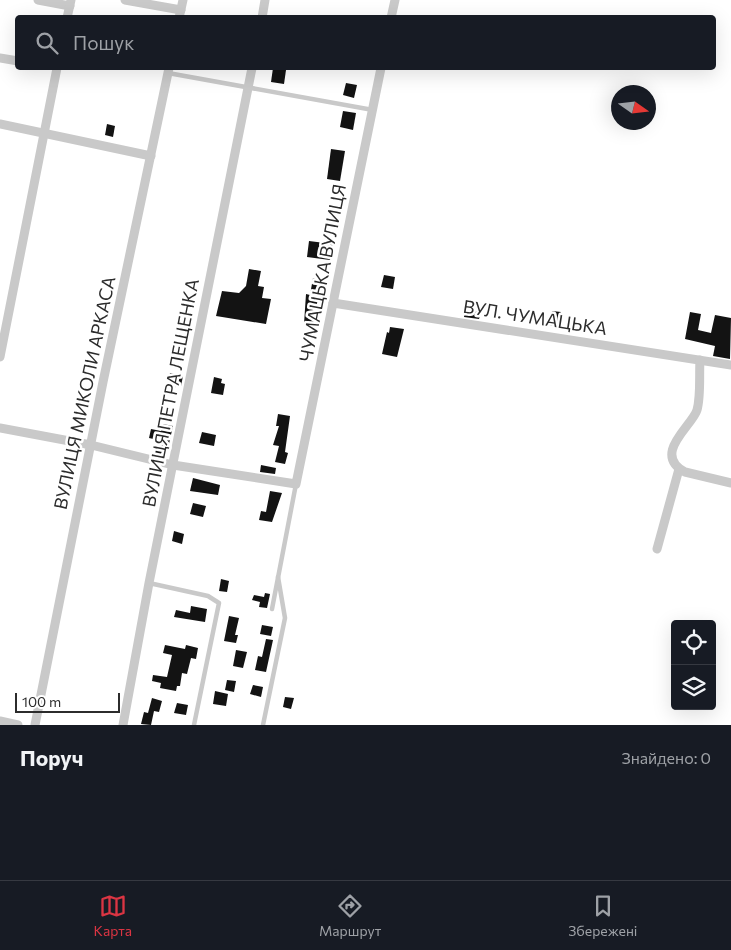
<!DOCTYPE html>
<html lang="uk">
<meta charset="utf-8">
<style>
:root{--surface:#171b24;--page:#242831;--text:#f1f3f6;--muted:#9ea1a6;--line:#363941;--accent:#db3543}
body{margin:0;font-family:Commissioner,sans-serif;background:var(--page);color:var(--text)}
.controls{position:absolute;right:15px;bottom:15px;display:grid;overflow:hidden;border-radius:5px;box-shadow:0 5px 20px #0002}
.controls button{width:45px;height:45px;display:grid;place-items:center;padding:0;border:0;border-bottom:1px solid var(--line);background:var(--surface);color:var(--text);font:25px sans-serif}
.compass{position:absolute;left:611px;top:85px;width:45px;height:45px;border-radius:50%;background:var(--surface);box-shadow:0 5px 20px #0002;rotate:104deg}
.scale{position:absolute;left:15px;bottom:12px;width:105px;box-sizing:border-box;padding-left:5px;border:2px solid #2c2c2c;border-top:0;font-size:14px;line-height:18px;white-space:nowrap;color:#2c2c2c;-webkit-text-stroke:4px #fff;paint-order:stroke}
.list{margin:0;padding:0;list-style:none}
h2{display:flex;justify-content:space-between;align-items:center;height:65px;margin:0;padding:0 20px;font-size:21px}
h2 small{font-size:16px;font-weight:400;color:var(--muted)}
.icon{flex:none;width:28px;height:28px;fill:none;stroke:currentColor;stroke-width:2;stroke-linecap:round;stroke-linejoin:round}
.map{position:relative;flex:none;width:731px;height:725px;overflow:hidden}
.search{position:absolute;background:var(--surface);box-shadow:0 5px 20px #0002;left:15px;right:15px;top:15px;height:55px;display:flex;align-items:center;gap:12px;box-sizing:border-box;padding:0 18px;border-radius:5px;color:var(--muted);font-size:19px}
.sheet{height:155px;background:var(--surface)}
nav{display:flex;justify-content:space-around;align-items:center;box-sizing:border-box;height:70px;border-top:1px solid var(--line);background:var(--surface);font-size:14px;color:var(--muted)}
nav a{display:grid;justify-items:center;gap:2px}
nav .on{color:var(--accent)}
.map>svg:first-child{display:block}
.building{fill:#131313}
.lines{fill:none;stroke-linecap:round;stroke-linejoin:round}
.service{stroke:#c9c9c9;stroke-width:4.5}
.minor{stroke:#c9c9c9;stroke-width:9}
.labels{text-anchor:middle;stroke-width:5;stroke-linejoin:round;paint-order:stroke}
.street-label{font-size:18px;fill:#2c2c2c;stroke:#fff}
</style>
<div class="map">
<svg width="731" height="725" viewBox="0 0 731 725">
<rect width="100%" height="100%" fill="#fff"/>
<g class="building">
<polygon points="273,68 286,70 284,84 271,82"/>
<polygon points="346,83 357,85 354,98 343,95"/>
<polygon points="343,111 356,113 353,130 340,127"/>
<polygon points="107,124 115,126 113,137 105,135"/>
<polygon points="331,149 345,151 340,181 327,179"/>
<polygon points="309,241 333,244 330,260 307,257"/>
<polygon points="249,269 261,271 258,286 264,287 262,298 271,299 266,324 216,316 222,291 239,293 246,286"/>
<polygon points="384,275 395,277 393,289 381,287"/>
<polygon points="313,278 320,279 319,286 326,287 325,294 319,293 315,314 319,315 318,326 304,324 306,294 310,295"/>
<polygon points="465,310 481,312 479,319 464,317"/>
<polygon points="552,311 561,312 558,327 549,325"/>
<polygon points="690,312 701,314 698,330 711,333 715,315 731,318 730,359 713,356 715,346 685,339"/>
<polygon points="390,327 404,329 397,357 382,354 387,332 389,333"/>
<polygon points="170,373 183,376 181,386 176,385 174,390 167,389"/>
<polygon points="214,377 222,379 221,383 225,384 223,395 211,393"/>
<polygon points="278,414 290,416 285,452 288,453 285,464 275,462 279,446 273,445 279,426 276,426"/>
<polygon points="163,424 173,426 166,457 155,454 158,440 149,438 151,429 161,431"/>
<polygon points="202,432 216,435 214,446 199,443"/>
<polygon points="261,465 276,468 275,474 260,472"/>
<polygon points="193,478 220,485 218,495 190,491"/>
<polygon points="270,491 282,493 272,522 259,520 261,511 266,512"/>
<polygon points="193,503 206,506 203,517 190,514"/>
<polygon points="174,531 184,534 182,544 172,541"/>
<polygon points="221,579 229,581 227,592 219,591"/>
<polygon points="265,593 270,594 267,608 259,607 260,602 252,600 254,595 264,597"/>
<polygon points="191,606 207,609 205,622 174,617 176,610 190,613"/>
<polygon points="229,616 239,618 235,635 238,635 236,643 224,641"/>
<polygon points="262,625 273,627 271,636 260,634"/>
<polygon points="266,639 273,640 266,672 255,670 258,656 262,657"/>
<polygon points="165,645 185,649 186,645 198,648 196,659 191,658 187,674 182,673 180,686 177,686 176,691 160,688 161,683 152,681 153,675 167,677 172,655 163,653"/>
<polygon points="236,650 247,652 243,668 233,666"/>
<polygon points="227,680 236,681 234,692 225,690"/>
<polygon points="253,685 263,687 261,697 250,694"/>
<polygon points="215,691 228,694 226,706 213,704"/>
<polygon points="285,697 294,698 291,709 283,707"/>
<polygon points="152,698 162,701 159,712 154,711 151,725 141,724 144,712 148,713"/>
<polygon points="177,703 188,705 186,715 174,713"/>
</g>
<g class="lines">
<g class="service">
<polyline points="168,73 373,110"/>
<polyline points="149,583 208,596 219,603 194,725"/>
<polyline points="272,609 296,484"/>
<polyline points="263,725 285,618 278,577"/>
</g>
<g class="minor">
<polyline points="38,0 70,6"/>
<polyline points="125,0 181,10"/>
<polyline points="67,18 71,0"/>
<polyline points="179,18 183,0"/>
<polyline points="262,18 265,0"/>
<polyline points="391,18 395,0"/>
<polyline points="0,58 18,61"/>
<polyline points="0,124 151,156"/>
<polyline points="333,303 731,365"/>
<polyline points="0,357 57,68"/>
<path d="M700,360C699,376 701,396 697,410C693,425 651,454 685,472L731,483"/>
<polyline points="0,428 91,445 173,465 296,484 381,68"/>
<polyline points="657,549 679,469"/>
<polyline points="0,721 18,725"/>
<polyline points="35,725 103,382 169,68"/>
<polyline points="123,725 149,583 252,68"/>
</g>
</g>
<g class="labels">
<g class="street-label">
<text transform="translate(323 273) rotate(-79)" y="6">ЧУМАЦЬКА ВУЛИЦЯ</text>
<text transform="translate(535 318) rotate(9)" y="6">ВУЛ. ЧУМАЦЬКА</text>
<text transform="translate(85 393) rotate(-78)" y="6">ВУЛИЦЯ МИКОЛИ АРКАСА</text>
<text transform="translate(171 393) rotate(-79)" y="6">ВУЛИЦЯ ПЕТРА ЛЕЩЕНКА</text>
</g>
</g>
</svg>
<div class="controls">
<button><svg class="icon" aria-label="locate" viewBox="0 0 24 24"><circle cx="12" cy="12" r="6"/><path d="M12 2v4M12 18v4M2 12h4M18 12h4"/></svg></button>
<button><svg class="icon" aria-label="layers" viewBox="0 0 24 24"><path d="M12 4l9 5-9 5-9-5zM3 14l9 5 9-5"/></svg></button>
</div>
<svg class="compass" viewBox="-18 -18 36 36"><path d="M0-13l5 13h-10z" fill="#e53935"/><path d="M0 13l5-13h-10z" fill="#9ea1a6"/></svg>
<div class="scale">100 m</div>
<div class="search"><svg class="icon" aria-label="search" viewBox="0 0 24 24"><circle cx="10" cy="10" r="6"/><path d="M15 15l6 6"/></svg>Пошук</div>
</div>
<section class="sheet">
<h2>Поруч<small>Знайдено: 0</small></h2>
<ul class="list">
</ul>
</section>
<nav>
<a class="on"><svg class="icon" aria-label="map" viewBox="0 0 24 24"><path d="M3 6l6-2 6 2 6-2v14l-6 2-6-2-6 2zM9 4v14M15 6v14"/></svg>Карта</a>
<a><svg class="icon" aria-label="directions" viewBox="0 0 24 24"><path d="M12 3l9 9-9 9-9-9zM9 14v-3h6M13 9l2 2-2 2"/></svg>Маршрут</a>
<a><svg class="icon" aria-label="saved" viewBox="0 0 24 24"><path d="M7 4h10v16l-5-4-5 4z"/></svg>Збережені</a>
</nav>
